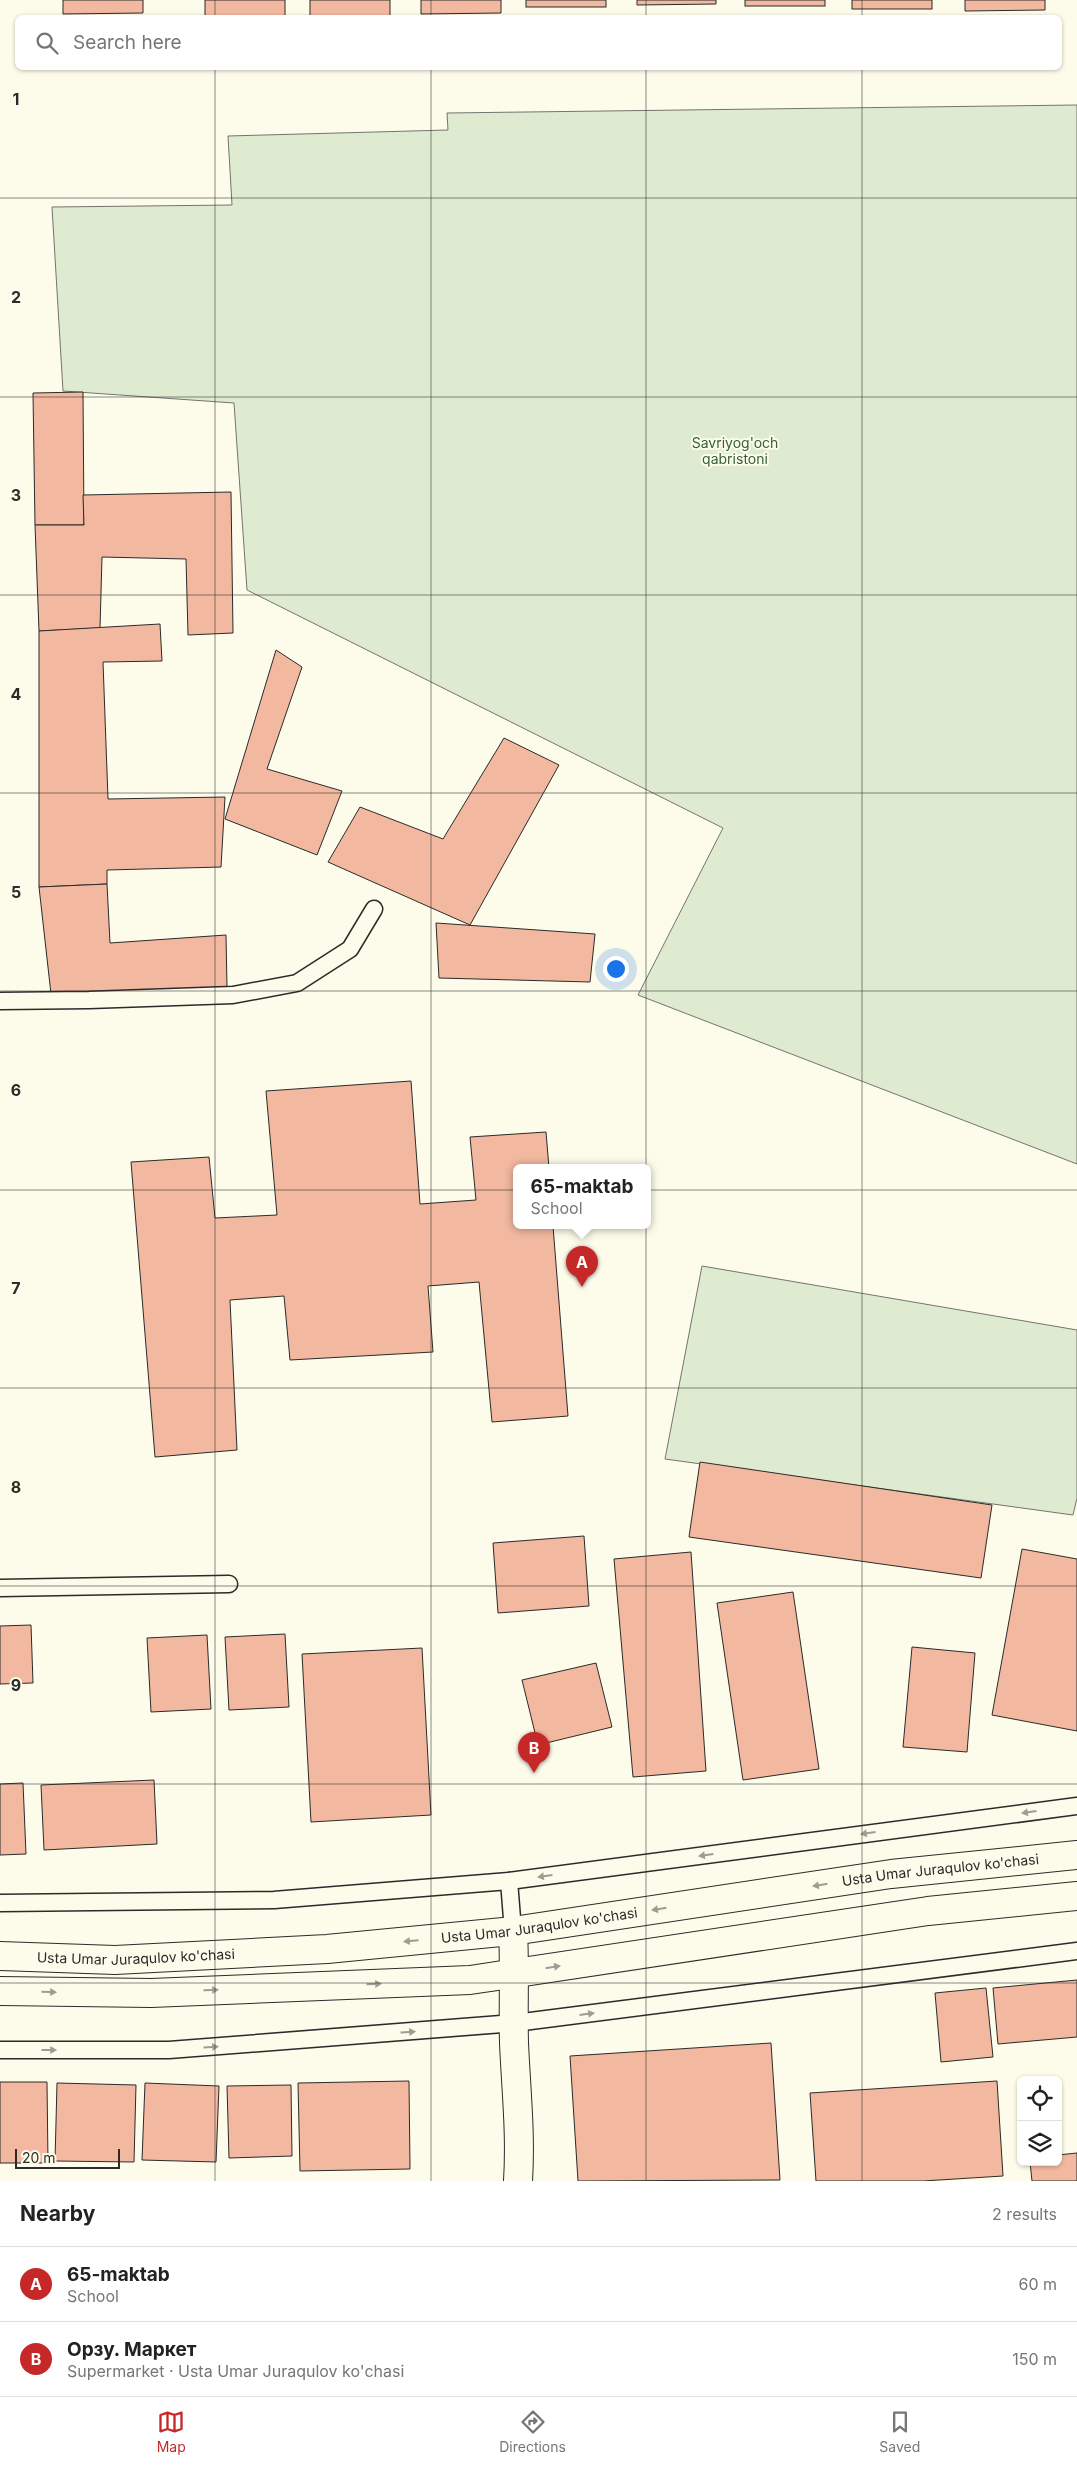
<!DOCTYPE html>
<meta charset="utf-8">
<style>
:root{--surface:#fff;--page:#f6f6f6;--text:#222;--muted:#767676;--line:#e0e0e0;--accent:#c62828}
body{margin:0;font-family:Inter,sans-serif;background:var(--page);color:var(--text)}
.controls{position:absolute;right:15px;bottom:15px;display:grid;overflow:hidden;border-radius:8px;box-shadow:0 1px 4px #0004}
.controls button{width:45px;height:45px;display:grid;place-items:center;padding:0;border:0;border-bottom:1px solid var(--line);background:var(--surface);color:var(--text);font:25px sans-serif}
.scale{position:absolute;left:15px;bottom:12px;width:105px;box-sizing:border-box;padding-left:5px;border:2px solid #2b2b2b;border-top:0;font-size:14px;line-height:18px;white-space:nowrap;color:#2b2b2b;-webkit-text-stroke:4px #fdfbea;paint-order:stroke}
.you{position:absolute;left:615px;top:968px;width:18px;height:18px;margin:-12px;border:4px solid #fff;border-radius:50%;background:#1a73e8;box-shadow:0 0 0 8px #1a73e833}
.badge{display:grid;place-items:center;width:32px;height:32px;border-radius:50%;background:var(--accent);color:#fff;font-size:16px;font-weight:700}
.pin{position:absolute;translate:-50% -41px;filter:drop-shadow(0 1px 2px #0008)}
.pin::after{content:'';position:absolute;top:26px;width:18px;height:15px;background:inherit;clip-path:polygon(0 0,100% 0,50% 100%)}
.popup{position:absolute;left:513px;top:1164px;width:138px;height:65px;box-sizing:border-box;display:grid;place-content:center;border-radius:8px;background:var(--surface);filter:drop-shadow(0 1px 4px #0005);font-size:16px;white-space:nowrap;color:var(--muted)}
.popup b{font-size:19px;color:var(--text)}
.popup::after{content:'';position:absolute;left:50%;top:100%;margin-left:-10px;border:10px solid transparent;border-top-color:var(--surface)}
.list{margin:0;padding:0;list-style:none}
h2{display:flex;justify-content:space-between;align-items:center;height:65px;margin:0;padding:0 20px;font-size:21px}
h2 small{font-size:16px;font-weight:400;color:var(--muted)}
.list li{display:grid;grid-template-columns:32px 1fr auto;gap:15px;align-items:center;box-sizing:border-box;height:75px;padding:0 20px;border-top:1px solid var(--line)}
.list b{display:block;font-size:19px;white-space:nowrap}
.list p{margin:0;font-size:16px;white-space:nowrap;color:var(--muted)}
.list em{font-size:16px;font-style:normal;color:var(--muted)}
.icon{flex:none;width:28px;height:28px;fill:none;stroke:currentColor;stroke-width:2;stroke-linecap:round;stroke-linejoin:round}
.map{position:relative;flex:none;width:1077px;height:2181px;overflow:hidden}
.search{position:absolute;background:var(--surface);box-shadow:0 1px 4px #0004;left:15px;right:15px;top:15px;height:55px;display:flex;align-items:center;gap:12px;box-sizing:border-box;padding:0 18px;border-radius:8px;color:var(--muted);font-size:19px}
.sheet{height:215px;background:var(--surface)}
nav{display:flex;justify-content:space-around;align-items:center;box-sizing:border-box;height:70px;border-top:1px solid var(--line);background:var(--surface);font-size:14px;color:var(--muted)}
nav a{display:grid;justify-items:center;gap:2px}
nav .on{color:var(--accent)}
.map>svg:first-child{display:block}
.green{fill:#deebd1;stroke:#74746e}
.building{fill:#f2b8a0;stroke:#2b2b2b}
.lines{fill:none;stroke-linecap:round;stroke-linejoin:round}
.service-casing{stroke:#2b2b2b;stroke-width:19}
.secondary-casing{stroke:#2b2b2b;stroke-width:30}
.service{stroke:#fdfbea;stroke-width:16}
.secondary{stroke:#fdfbea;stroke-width:28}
.oneway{fill:#9e9d94}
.grid{fill:none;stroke:#2b2b2b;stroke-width:1;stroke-opacity:0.55}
.labels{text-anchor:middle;stroke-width:4;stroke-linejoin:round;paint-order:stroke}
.park-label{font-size:14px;fill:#34623c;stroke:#fdfbea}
.street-label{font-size:14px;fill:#2b2b2b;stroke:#fdfbea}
.grid-label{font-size:16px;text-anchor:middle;font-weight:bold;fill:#2b2b2b;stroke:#fdfbea;stroke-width:4;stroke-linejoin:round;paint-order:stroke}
</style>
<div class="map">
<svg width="1077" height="2181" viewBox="0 0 1077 2181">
<rect width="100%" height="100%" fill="#fdfbea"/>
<g class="green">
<polygon points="1077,105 1077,1164 638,995 723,828 247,590 234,403 63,391 52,207 232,205 228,136 448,130 447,113"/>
<polygon points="702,1266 1077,1330 1077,1498 1073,1515 665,1459"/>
</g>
<g class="building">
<polygon points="63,0 143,0 143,13 63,14"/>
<rect x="205" y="0" width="80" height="18"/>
<rect x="310" y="0" width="80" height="16"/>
<polygon points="421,0 501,0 501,13 421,14"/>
<rect x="526" y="0" width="80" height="7"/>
<polygon points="637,0 716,0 716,4 637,5"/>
<rect x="745" y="0" width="80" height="6"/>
<rect x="852" y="0" width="80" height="9"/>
<polygon points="965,0 1045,0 1045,10 965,11"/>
<polygon points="83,392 84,525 35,525 33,393"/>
<polygon points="231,492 233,633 188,635 186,559 102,557 100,628 39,631 35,525 84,525 83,495"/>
<polygon points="160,624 162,661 103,662 108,799 225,797 221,867 107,870 107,884 39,887 39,631"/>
<polygon points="276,650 302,667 267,769 342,791 317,855 225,819"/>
<polygon points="504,738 559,765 470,925 328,862 360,807 443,839"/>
<polygon points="107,884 110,943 226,935 227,987 51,994 39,887"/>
<polygon points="436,923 595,934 590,982 439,978"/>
<polygon points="411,1081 420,1204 476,1200 470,1137 546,1132 549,1168 517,1168 517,1226 553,1226 568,1416 492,1422 479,1282 428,1286 433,1352 290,1360 284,1296 230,1300 237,1450 155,1457 131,1162 209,1157 215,1218 277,1215 266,1091"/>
<polygon points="700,1462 992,1505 981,1578 689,1537"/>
<polygon points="584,1536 589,1606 498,1613 493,1543"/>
<polygon points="1022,1549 1077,1559 1077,1731 992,1715"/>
<polygon points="691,1552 706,1771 633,1777 614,1559"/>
<polygon points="793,1592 819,1769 743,1780 717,1603"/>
<polygon points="31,1625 33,1683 0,1684 0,1626"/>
<polygon points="285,1634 289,1707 229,1710 225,1637"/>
<polygon points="207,1635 211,1709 151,1712 147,1638"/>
<polygon points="912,1647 975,1653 967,1752 903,1747"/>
<polygon points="422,1648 431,1815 311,1822 302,1654"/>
<polygon points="596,1663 612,1727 538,1745 522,1680"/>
<polygon points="154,1780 157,1844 44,1850 41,1785"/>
<polygon points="23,1783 26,1854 0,1855 0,1784"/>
<polygon points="1077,1980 1077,2037 998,2044 993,1988"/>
<polygon points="986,1988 993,2057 941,2062 935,1993"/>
<polygon points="771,2043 780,2180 578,2181 570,2056"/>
<polygon points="409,2081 410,2169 300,2171 298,2083"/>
<polygon points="997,2081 1003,2176 923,2181 816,2181 810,2093"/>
<polygon points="0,2082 47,2082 48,2163 0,2163"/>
<polygon points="57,2083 136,2085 134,2162 55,2161"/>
<polygon points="145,2083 219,2086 216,2162 142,2160"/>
<polygon points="291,2085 292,2156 229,2158 227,2086"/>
<polygon points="1077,2153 1077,2181 1032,2181 1030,2162 1058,2162 1058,2155"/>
</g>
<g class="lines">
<g class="service-casing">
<g id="service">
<polyline points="0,1001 89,1000 233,995 297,983 350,949 374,909"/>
<polyline points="0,1588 229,1584"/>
<polyline points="509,1881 513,1931"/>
<polyline points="0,1903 274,1900 509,1881 1077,1806"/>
<polyline points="0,2050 169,2050 515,2023 1077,1951"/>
</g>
</g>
<g class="secondary-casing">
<g id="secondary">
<path d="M513,1931C515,1969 513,2006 514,2043C516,2089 521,2134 518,2181"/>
<path id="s1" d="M0,1956L115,1960L327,1949L513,1931L891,1874L1077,1855"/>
<polyline points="0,1991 151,1993 470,1980 928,1911 1077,1896"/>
</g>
</g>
<use href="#service" class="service"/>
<use href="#secondary" class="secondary"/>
</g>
<defs><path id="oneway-solid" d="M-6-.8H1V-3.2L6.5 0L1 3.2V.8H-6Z" transform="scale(1.25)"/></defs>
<g class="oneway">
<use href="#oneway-solid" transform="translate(1029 1812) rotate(172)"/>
<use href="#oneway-solid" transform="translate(868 1833) rotate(172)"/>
<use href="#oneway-solid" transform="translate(706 1855) rotate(172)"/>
<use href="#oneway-solid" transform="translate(545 1876) rotate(172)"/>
<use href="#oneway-solid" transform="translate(820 1885) rotate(171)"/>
<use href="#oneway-solid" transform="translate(659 1909) rotate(171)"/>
<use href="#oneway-solid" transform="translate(411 1941) rotate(175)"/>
<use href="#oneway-solid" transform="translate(553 1967) rotate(-9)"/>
<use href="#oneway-solid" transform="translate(374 1984) rotate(-2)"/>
<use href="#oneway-solid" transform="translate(211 1990) rotate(-2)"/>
<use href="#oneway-solid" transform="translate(49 1992) rotate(1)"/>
<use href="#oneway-solid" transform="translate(587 2014) rotate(-7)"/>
<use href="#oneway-solid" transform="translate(408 2032) rotate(-4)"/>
<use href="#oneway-solid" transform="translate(211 2047) rotate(-4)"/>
<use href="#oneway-solid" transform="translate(49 2050)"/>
</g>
<path class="grid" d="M215,0V18M431,0V18M646,0V18M862,0V18M215,68V2181M431,68V2181M646,68V2181M862,68V2181M0,198H1077M0,397H1077M0,595H1077M0,793H1077M0,991H1077M0,1190H1077M0,1388H1077M0,1586H1077M0,1784H1077M0,1983H1077"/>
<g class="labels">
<g class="park-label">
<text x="735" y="448">Savriyog'och<tspan x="735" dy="16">qabristoni</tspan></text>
</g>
<g class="street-label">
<text dy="5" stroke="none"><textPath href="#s1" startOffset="946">Usta Umar Juraqulov ko'chasi</textPath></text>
<text dy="5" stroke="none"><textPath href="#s1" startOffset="541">Usta Umar Juraqulov ko'chasi</textPath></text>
<text dy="5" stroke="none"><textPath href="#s1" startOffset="136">Usta Umar Juraqulov ko'chasi</textPath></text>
</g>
</g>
<g class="grid-label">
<text x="16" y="105">1</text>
<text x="16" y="303">2</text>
<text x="16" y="501">3</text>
<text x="16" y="700">4</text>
<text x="16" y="898">5</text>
<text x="16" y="1096">6</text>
<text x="16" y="1294">7</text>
<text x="16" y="1493">8</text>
<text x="16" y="1691">9</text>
</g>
</svg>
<div class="controls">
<button><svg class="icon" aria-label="locate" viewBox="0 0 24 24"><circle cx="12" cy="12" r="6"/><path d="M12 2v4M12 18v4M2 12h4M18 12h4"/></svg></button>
<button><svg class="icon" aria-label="layers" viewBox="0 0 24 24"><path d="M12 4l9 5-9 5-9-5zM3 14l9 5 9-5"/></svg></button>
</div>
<div class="scale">20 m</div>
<div class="you"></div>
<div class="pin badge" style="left:582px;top:1287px">A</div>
<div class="popup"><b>65-maktab</b>School</div>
<div class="pin badge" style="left:534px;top:1773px">B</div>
<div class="search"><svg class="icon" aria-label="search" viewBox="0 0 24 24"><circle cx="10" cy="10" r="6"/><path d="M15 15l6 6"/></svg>Search here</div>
</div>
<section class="sheet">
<h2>Nearby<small>2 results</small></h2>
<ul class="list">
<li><span class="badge">A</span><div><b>65-maktab</b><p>School</p></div><em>60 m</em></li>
<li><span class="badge">B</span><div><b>Орзу. Маркет</b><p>Supermarket · Usta Umar Juraqulov ko'chasi</p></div><em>150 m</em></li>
</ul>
</section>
<nav>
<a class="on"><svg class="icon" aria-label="map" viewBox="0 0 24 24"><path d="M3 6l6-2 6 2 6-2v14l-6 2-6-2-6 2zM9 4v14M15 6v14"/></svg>Map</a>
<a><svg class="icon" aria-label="directions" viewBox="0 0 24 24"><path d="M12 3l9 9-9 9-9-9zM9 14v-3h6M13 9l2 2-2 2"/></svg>Directions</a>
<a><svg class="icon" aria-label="saved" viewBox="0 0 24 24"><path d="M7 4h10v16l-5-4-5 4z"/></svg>Saved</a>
</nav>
